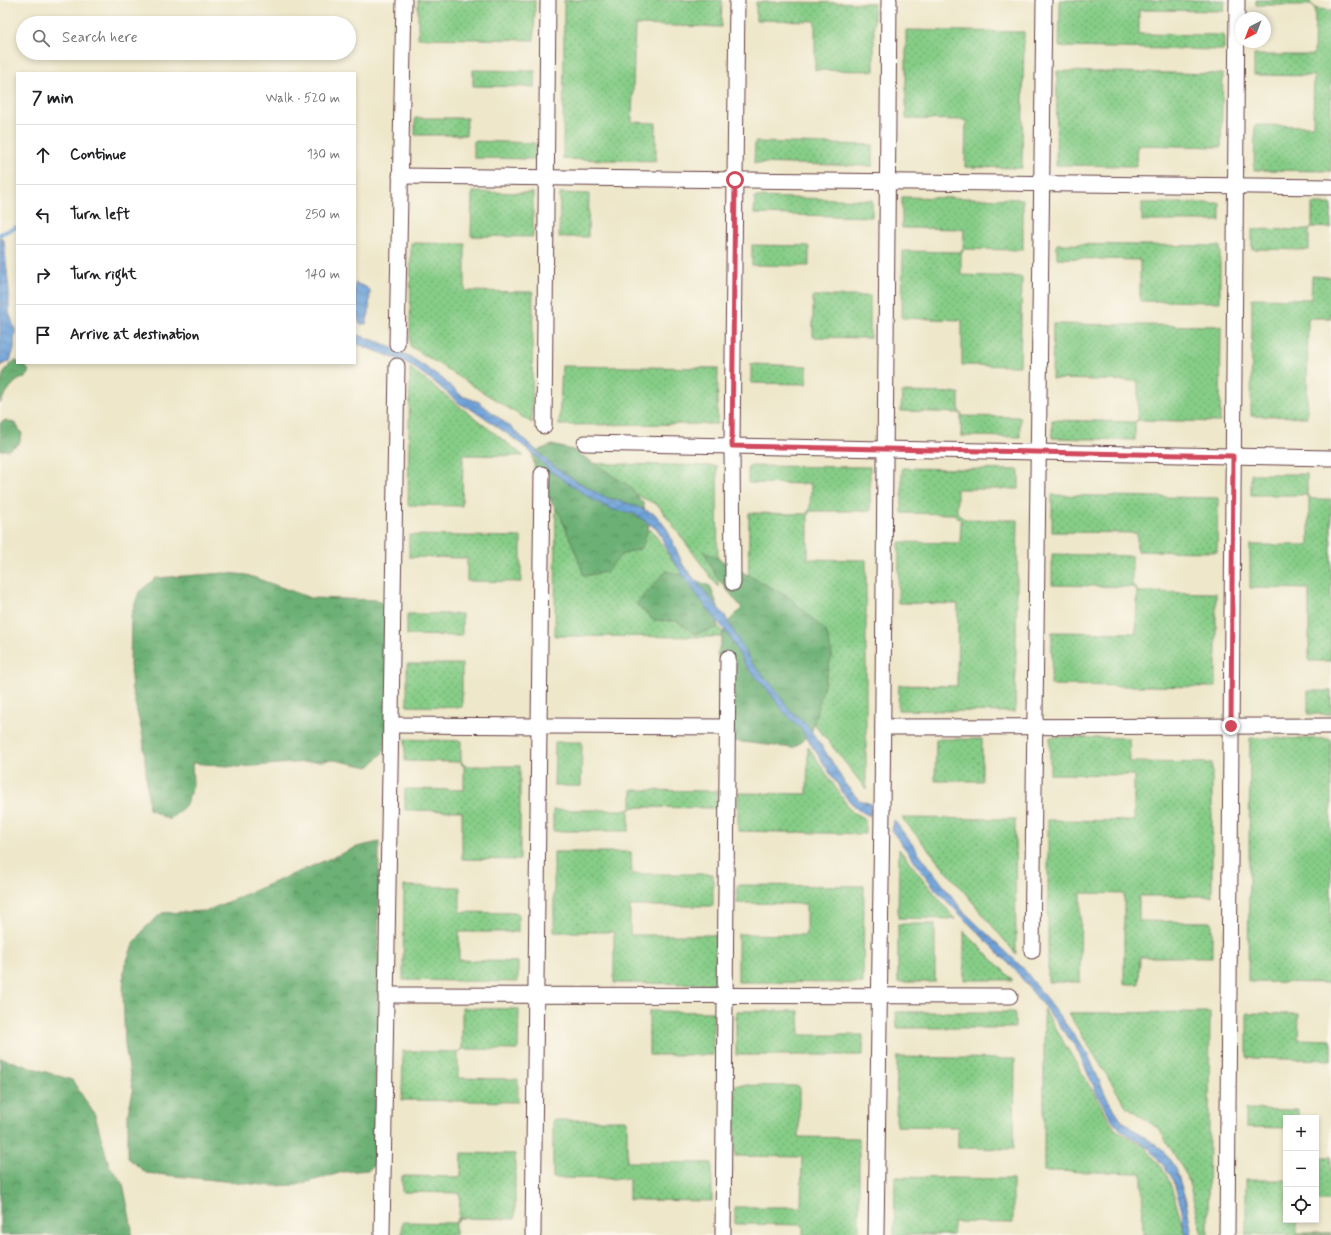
<!DOCTYPE html>
<meta charset="utf-8">
<style>
:root{--surface:#fff;--page:#f6f6f6;--text:#202124;--muted:#757577;--line:#e0e0e0}
body{margin:0;font-family:Mynerve,sans-serif;background:var(--page);color:var(--text)}
.controls{position:absolute;right:12px;bottom:12px;display:grid;overflow:hidden;border-radius:0px;box-shadow:0 2px 6px #0003}
.controls button{width:36px;height:36px;display:grid;place-items:center;padding:0;border:0;border-bottom:1px solid var(--line);background:var(--surface);color:var(--text);font:20px sans-serif}
.compass{position:absolute;left:1235px;top:12px;width:36px;height:36px;border-radius:50%;background:var(--surface);box-shadow:0 2px 6px #0003;rotate:222deg}
.stop{position:absolute;width:12px;height:12px;margin:-9px;border:3px solid #d1495b;border-radius:50%;background:#fff}
.stop.end{background:#d1495b;border-color:#fff;box-shadow:0 1px 4px #0008}
.list{margin:0;padding:0;list-style:none}
h2{display:flex;justify-content:space-between;align-items:center;height:52px;margin:0;padding:0 16px;font-size:17px}
h2 small{font-size:13px;font-weight:400;color:var(--muted)}
.list li{display:grid;grid-template-columns:26px 1fr auto;gap:12px;align-items:center;box-sizing:border-box;height:60px;padding:0 16px;border-top:1px solid var(--line)}
.list b{display:block;font-size:15px;white-space:nowrap}
.list em{font-size:13px;font-style:normal;color:var(--muted)}
.icon{flex:none;width:22px;height:22px;fill:none;stroke:currentColor;stroke-width:2;stroke-linecap:round;stroke-linejoin:round}
.map{position:relative;flex:none;width:1331px;height:1235px;overflow:hidden}
.search{position:absolute;background:var(--surface);box-shadow:0 2px 6px #0003;left:16px;top:16px;width:340px;height:44px;display:flex;align-items:center;gap:10px;box-sizing:border-box;padding:0 14px;border-radius:22px;color:var(--muted);font-size:15px}
.panel{position:absolute;background:var(--surface);box-shadow:0 2px 6px #0003;left:16px;top:72px;width:340px;height:292px;border-radius:0px}
.map>svg:first-child{display:block}
.grass{fill:url(#grass-dots);stroke:#687659}
.forest{fill:url(#forest-crowns);stroke:#5b6850}
.water{fill:url(#water-waves);stroke:#5b6082}
.lines{fill:none;stroke-linecap:round;stroke-linejoin:round}
.stream{stroke:#6ca1d9;stroke-width:4}
.minor-casing{stroke:#633d43;stroke-width:17}
.minor{stroke:#fff;stroke-width:15}
.route{stroke:#d1495b;stroke-width:5}
</style>
<div class="map">
<svg width="1331" height="1235" viewBox="0 0 1331 1235">
<defs>
<pattern id="grass-dots" width="8" height="8" patternUnits="userSpaceOnUse"><rect width="8" height="8" fill="#86cd87"/><path d="M2 2h.1M6 6h.1" fill="none" stroke="#70a66f" stroke-width="1.8" stroke-linecap="round"/></pattern>
<pattern id="forest-crowns" width="20" height="18" patternUnits="userSpaceOnUse"><rect width="20" height="18" fill="#6cb074"/><path d="M2 6a3 3 0 1 1 6 0M12 15a3 3 0 1 1 6 0" fill="none" stroke="#5b8f5f"/></pattern>
<pattern id="water-waves" width="16" height="10" patternUnits="userSpaceOnUse"><rect width="16" height="10" fill="#6ca1d9"/><path d="M0 5q4-4 8 0t8 0" fill="none" stroke="#5b83b0"/></pattern>
</defs>
<rect width="100%" height="100%" fill="#fbf7ec"/>
<filter id="ink" filterUnits="userSpaceOnUse"><feTurbulence type="fractalNoise" baseFrequency=".025" numOctaves="2"/><feDisplacementMap in="SourceGraphic" scale="8" xChannelSelector="R" yChannelSelector="G"/><feConvolveMatrix kernelMatrix="1 2 1 2 8 2 1 2 1" color-interpolation-filters="sRGB"/></filter>
<filter id="wash" filterUnits="userSpaceOnUse"><feTurbulence type="fractalNoise" baseFrequency=".012" numOctaves="4" result="noise"/><feDisplacementMap in="SourceGraphic" scale="16" xChannelSelector="R" yChannelSelector="G"/><feGaussianBlur stdDeviation="0.9" result="paint"/><feColorMatrix in="noise" values="0 0 0 0 0 0 0 0 0 0 0 0 0 0 0 0 0 1.4 0 .05"/><feComposite in="paint" operator="in"/></filter>
<g filter="url(#wash)">
<rect width="100%" height="100%" fill="#eee7ca"/>
<g class="grass">
<polygon points="418,0 535,0 534,40 418,38"/>
<polygon points="564,0 722,0 721,27 635,25 632,122 656,123 656,161 563,159"/>
<polygon points="1060,0 1225,0 1224,11 1139,10 1139,34 1224,35 1224,50 1059,47"/>
<polygon points="1256,0 1310,0 1310,3 1317,9 1331,10 1331,171 1254,170 1255,125 1313,126 1314,76 1254,75 1254,55 1314,55 1315,9 1311,5 1256,5"/>
<polygon points="756,2 874,3 874,71 815,70 815,21 756,20"/>
<polygon points="906,30 1024,32 1022,168 965,167 966,120 906,119"/>
<polygon points="473,70 535,71 535,87 473,86"/>
<polygon points="1057,71 1223,74 1221,147 1137,145 1136,166 1056,165"/>
<polygon points="415,118 467,118 466,135 415,135"/>
<polygon points="474,141 535,143 535,159 474,158"/>
<polygon points="755,142 873,145 873,166 754,163"/>
<polygon points="472,192 533,193 533,237 471,236"/>
<polygon points="560,193 589,194 588,237 559,237"/>
<polygon points="755,197 872,200 872,217 754,214"/>
<polygon points="902,197 1023,199 1023,250 965,249 961,253 961,275 1022,277 1020,366 962,365 962,320 902,318 903,251 960,252 963,248 964,229 902,228"/>
<rect x="1142" y="203" width="78" height="18"/>
<polygon points="1312,204 1331,204 1331,228 1312,227 1309,230 1309,250 1252,249 1252,229 1308,230 1312,226"/>
<polygon points="411,243 465,244 465,291 533,292 532,423 410,346"/>
<polygon points="1057,244 1220,246 1220,302 1140,301 1140,260 1057,258"/>
<polygon points="752,245 809,246 809,266 752,265"/>
<polygon points="1312,276 1331,277 1331,318 1308,318 1307,417 1251,416 1252,298 1311,299"/>
<polygon points="813,296 870,296 870,338 813,337"/>
<polygon points="1053,324 1221,326 1220,422 1138,420 1135,423 1135,440 1052,438 1052,420 1135,422 1138,419 1138,381 1052,379"/>
<polygon points="751,364 807,366 807,384 751,383"/>
<polygon points="562,366 718,368 717,424 559,425"/>
<polygon points="410,368 524,456 463,455 462,506 408,505"/>
<polygon points="902,392 959,393 959,411 963,416 1020,417 1020,437 961,436 961,415 959,413 901,411"/>
<polygon points="567,463 717,466 718,587 658,505"/>
<polygon points="748,466 870,467 870,511 811,511 808,514 808,559 866,560 866,789 748,640 749,513 806,514 810,509 811,484 748,483"/>
<polygon points="902,468 1019,470 1019,489 957,489 957,512 964,519 1018,520 1015,712 898,710 899,685 957,686 958,604 898,603 899,542 960,543 961,521 954,514 902,513"/>
<polygon points="1251,474 1307,474 1307,495 1312,499 1331,499 1331,661 1309,661 1309,589 1250,588 1250,545 1309,545 1309,499 1306,495 1251,495"/>
<polygon points="556,480 653,532 726,637 555,636"/>
<polygon points="1052,495 1218,498 1217,552 1137,551 1137,533 1052,532"/>
<polygon points="409,535 521,537 521,582 467,581 467,558 409,557"/>
<polygon points="1052,554 1132,556 1132,584 1139,592 1216,593 1216,687 1051,685 1052,632 1136,633 1137,592 1132,587 1052,585"/>
<polygon points="407,614 462,614 462,636 407,635"/>
<polygon points="407,664 462,664 462,707 407,706"/>
<rect x="1308" y="691" width="23" height="23"/>
<polygon points="1050,737 1129,738 1130,762 1212,763 1212,896 1139,896 1139,921 1212,922 1212,957 1140,957 1139,984 1124,984 1124,894 1081,893 1080,982 1048,982 1048,820 1134,821 1134,775 1050,774"/>
<polygon points="1250,738 1331,739 1331,983 1248,982"/>
<polygon points="405,739 461,741 461,761 465,766 520,766 520,860 462,859 462,811 405,810 405,789 464,790 464,767 460,762 405,761"/>
<polygon points="936,739 982,739 982,781 935,781"/>
<polygon points="555,742 582,742 581,786 554,786"/>
<polygon points="808,746 851,811 865,819 865,834 738,831 738,793 807,794"/>
<polygon points="632,790 717,791 717,808 633,807 629,811 629,831 553,831 553,810 628,810 632,805"/>
<polygon points="902,818 1015,819 1016,954"/>
<polygon points="899,849 955,919 898,918"/>
<polygon points="554,852 631,852 632,874 713,874 713,906 630,906 630,935 715,935 715,984 614,983 614,932 554,932"/>
<polygon points="737,885 864,886 863,983 738,982 738,934 806,935 806,904 737,903"/>
<polygon points="404,886 460,887 460,912 518,913 518,932 459,932 459,960 518,962 518,982 403,980"/>
<rect x="898" y="924" width="37" height="58"/>
<polygon points="964,931 1013,980 964,980"/>
<polygon points="462,1008 519,1009 518,1050 462,1049 458,1054 458,1078 518,1079 518,1102 402,1100 403,1051 458,1052 462,1048"/>
<polygon points="1044,1009 1115,1129 1145,1147 1167,1174 1186,1235 1143,1235 1142,1173 1044,1171"/>
<polygon points="649,1011 713,1012 713,1055 649,1055"/>
<polygon points="736,1011 799,1011 800,1035 863,1035 863,1055 736,1055"/>
<polygon points="896,1012 1015,1012 1015,1028 897,1028"/>
<polygon points="1210,1012 1208,1235 1203,1235 1187,1176 1159,1129 1126,1106 1068,1013"/>
<polygon points="1247,1013 1299,1014 1298,1039 1331,1040 1331,1060 1247,1058"/>
<polygon points="897,1057 1015,1059 1014,1149 958,1148 958,1127 896,1126"/>
<polygon points="735,1085 799,1086 799,1137 859,1138 859,1235 803,1235 803,1225 735,1224 735,1207 801,1207 802,1157 735,1156"/>
<polygon points="1246,1109 1298,1110 1298,1118 1286,1118 1286,1128 1246,1127"/>
<polygon points="553,1120 627,1120 627,1162 712,1163 712,1201 629,1200 629,1179 553,1178"/>
<polygon points="462,1153 515,1154 515,1219 460,1218 455,1224 455,1235 402,1235 402,1222 455,1223 459,1217 460,1193 402,1192 402,1176 461,1177"/>
<rect x="1316" y="1157" width="15" height="44"/>
<polygon points="895,1177 1013,1179 1013,1223 953,1222 953,1235 894,1235"/>
<polygon points="1246,1180 1286,1180 1286,1220 1297,1220 1297,1233 1331,1233 1331,1235 1246,1235"/>
</g>
<g class="forest">
<path d="M14,361H17V363H22L28,369L29,374L25,378C13,379 6,394 0,403C0,382 0,373 14,361Z"/>
<polygon points="6,420 16,424 22,434 19,444 8,450 0,450 0,423"/>
<polygon points="552,445 573,450 629,486 643,503 649,525 642,548 621,555 606,572 584,576 576,553 560,515 536,477 532,453"/>
<polygon points="704,551 790,598 826,631 832,654 811,734 793,748 733,741 734,678 717,655 726,624 742,608 715,575"/>
<polygon points="667,571 688,577 710,586 718,606 717,628 695,634 677,621 654,620 636,604"/>
<polygon points="225,573 247,575 311,598 378,600 392,615 385,751 369,767 334,760 239,767 192,763 193,784 186,805 169,820 149,809 143,737 132,690 130,664 131,616 139,592 156,578"/>
<polygon points="379,842 378,1039 375,1084 376,1108 384,1155 369,1170 343,1172 297,1185 272,1186 146,1173 128,1158 128,1113 133,1091 125,1046 123,994 124,969 132,947 145,928 162,913 206,911 357,847"/>
<polygon points="0,1058 72,1080 95,1115 109,1165 123,1183 132,1229 131,1235 0,1235"/>
</g>
<g class="water">
<polygon points="0,236 4,241 9,291 9,312 15,330 14,349 10,361 0,366"/>
<path d="M355,283L366,287L370,291L369,313L366,324H360C354,311 355,297 355,283Z"/>
<polygon points="355,334 379,342 409,356 439,376 462,396 479,402 513,429 550,463 568,476 604,497 627,503 655,514 667,529 683,565 725,616 751,662 773,686 789,709 807,725 831,760 845,784 859,800 871,804 870,816 857,809 845,796 801,729 784,712 767,689 746,666 727,633 699,598 670,556 658,530 635,514 610,509 589,497 550,471 539,459 521,444 480,414 459,403 433,381 409,364 355,343"/>
<polygon points="894,820 962,910 1023,968 1077,1039 1088,1055 1107,1098 1123,1122 1162,1149 1176,1169 1186,1201 1192,1235 1186,1235 1183,1223 1182,1209 1171,1175 1150,1149 1121,1130 1113,1121 1099,1098 1076,1047 1016,971 936,890 892,831"/>
</g>
<g class="lines">
<polyline class="stream" points="0,234 17,227"/>
</g>
</g>
<g filter="url(#ink)">
<g class="lines">
<g class="minor-casing">
<g id="minor">
<polyline points="400,176 1331,187"/>
<polyline points="397,344 404,0"/>
<polyline points="544,426 548,0"/>
<polyline points="585,443 1331,458"/>
<polyline points="733,583 732,446 737,0"/>
<polyline points="391,725 727,727"/>
<polyline points="883,727 1331,726"/>
<polyline points="1032,951 1044,0"/>
<polyline points="386,995 1010,996"/>
<polyline points="382,1235 397,366"/>
<polyline points="533,1235 542,474"/>
<polyline points="723,1235 728,658"/>
<polyline points="876,1235 882,812 889,0"/>
<polyline points="1227,1235 1237,0"/>
</g>
</g>
<use href="#minor" class="minor"/>
</g>
</g>
<g class="lines" filter="url(#ink)">
<polyline class="route" points="735,180 732,446 1233,456 1231,726"/>
</g>
</svg>
<div class="controls">
<button>+</button>
<button>−</button>
<button><svg class="icon" aria-label="locate" viewBox="0 0 24 24"><circle cx="12" cy="12" r="6"/><path d="M12 2v4M12 18v4M2 12h4M18 12h4"/></svg></button>
</div>
<svg class="compass" viewBox="-18 -18 36 36"><path d="M0-13l5 13h-10z" fill="#e53935"/><path d="M0 13l5-13h-10z" fill="#757577"/></svg>
<div class="stop" style="left:735px;top:180px"></div>
<div class="stop end" style="left:1231px;top:726px"></div>
<div class="search"><svg class="icon" aria-label="search" viewBox="0 0 24 24"><circle cx="10" cy="10" r="6"/><path d="M15 15l6 6"/></svg>Search here</div>
<section class="panel">
<h2>7 min<small>Walk · 520 m</small></h2>
<ul class="list">
<li><svg class="icon" aria-label="ahead" viewBox="0 0 24 24"><path d="M12 20V5M6 11l6-6 6 6"/></svg><div><b>Continue</b></div><em>130 m</em></li>
<li><svg class="icon" aria-label="left" viewBox="0 0 24 24"><path d="M17 20v-9H6M10 6l-5 5 5 5"/></svg><div><b>Turn left</b></div><em>250 m</em></li>
<li><svg class="icon" aria-label="right" viewBox="0 0 24 24"><path d="M7 20v-9h11M14 6l5 5-5 5"/></svg><div><b>Turn right</b></div><em>140 m</em></li>
<li><svg class="icon" aria-label="arrive" viewBox="0 0 24 24"><path d="M6 21V4h12l-3 4 3 4H6"/></svg><div><b>Arrive at destination</b></div></li>
</ul>
</section>
</div>
